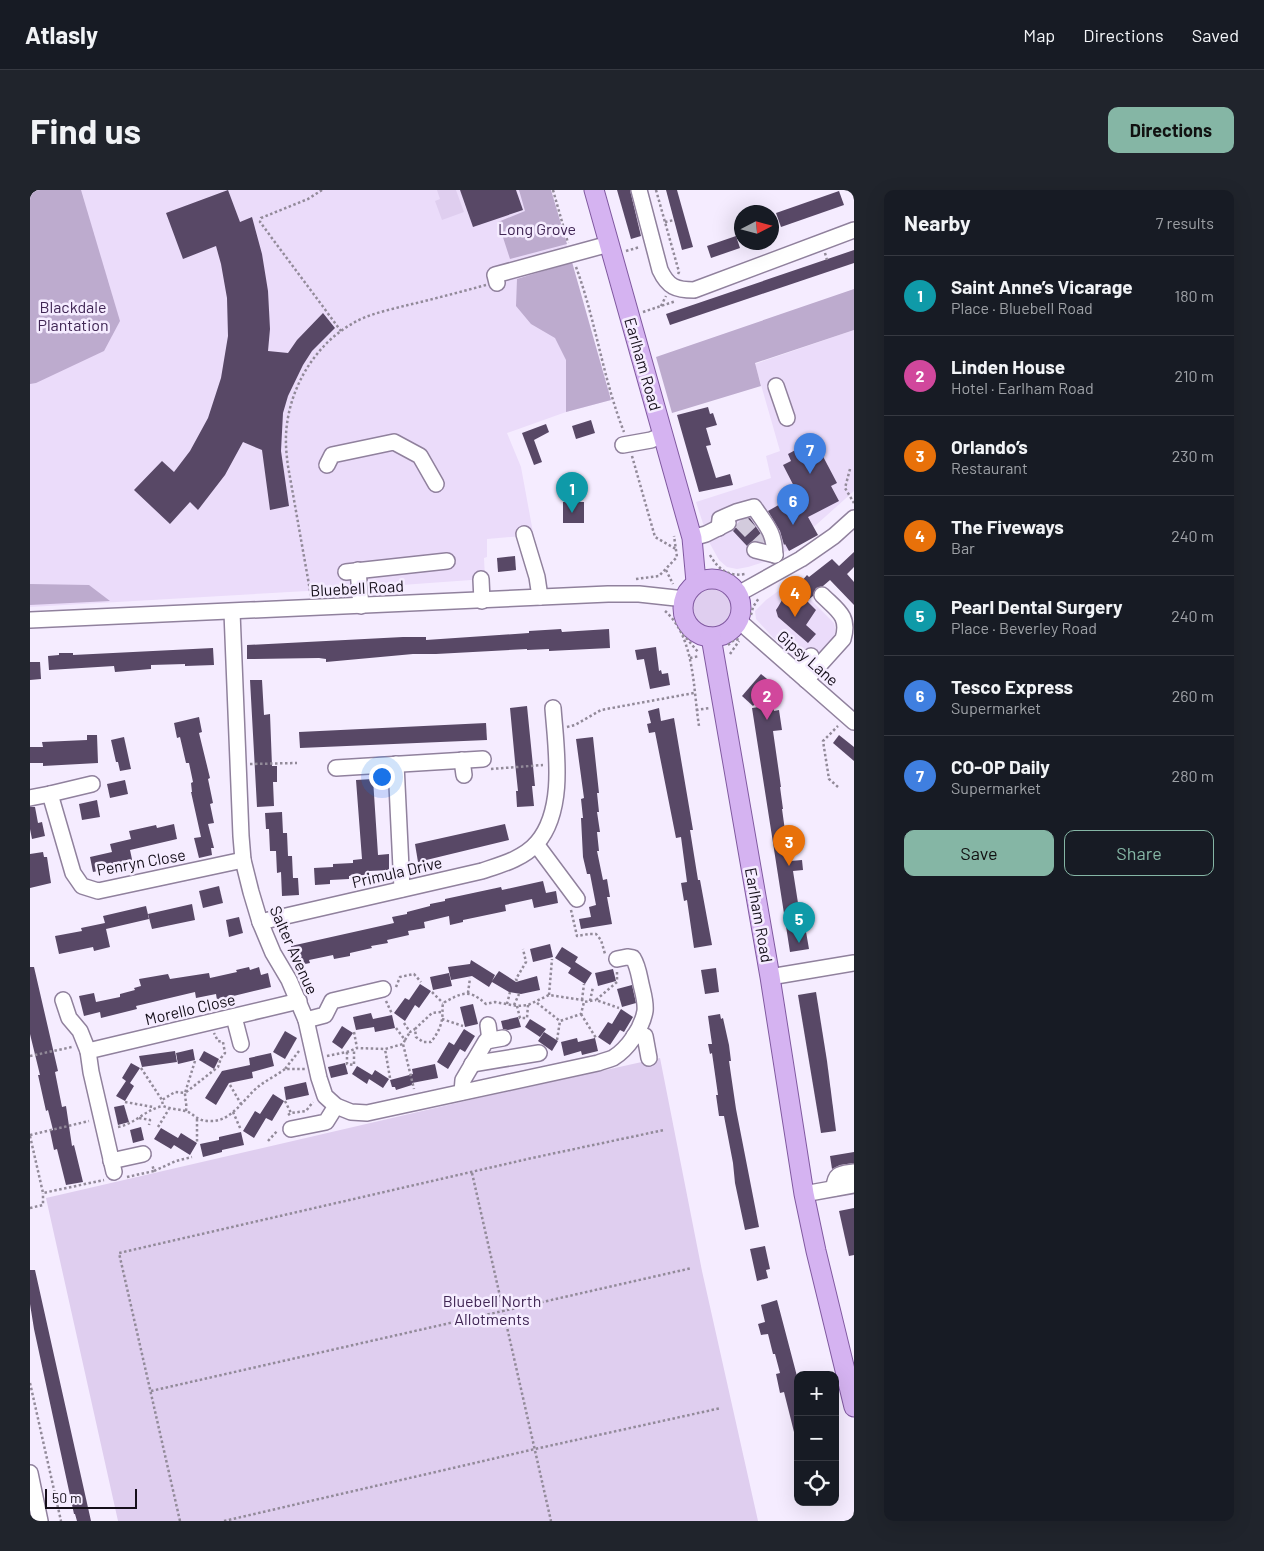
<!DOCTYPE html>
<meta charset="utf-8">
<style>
:root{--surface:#171b24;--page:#20242c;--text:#f1f3f6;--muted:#9ea1a6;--line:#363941;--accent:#85b6a5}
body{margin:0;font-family:Barlow,sans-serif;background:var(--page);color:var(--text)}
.controls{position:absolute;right:15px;bottom:15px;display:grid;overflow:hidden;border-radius:10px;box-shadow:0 5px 20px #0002}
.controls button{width:45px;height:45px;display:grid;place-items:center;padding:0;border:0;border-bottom:1px solid var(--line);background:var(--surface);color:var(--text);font:25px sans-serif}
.compass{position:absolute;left:704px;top:15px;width:45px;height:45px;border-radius:50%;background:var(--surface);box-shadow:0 5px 20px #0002;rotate:84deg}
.scale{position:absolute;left:15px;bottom:12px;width:92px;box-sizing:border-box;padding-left:5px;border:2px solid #150f1a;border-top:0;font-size:14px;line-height:18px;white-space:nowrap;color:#150f1a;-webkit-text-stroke:4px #f5ecff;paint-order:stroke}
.you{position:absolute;left:351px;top:586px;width:18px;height:18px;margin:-12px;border:4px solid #fff;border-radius:50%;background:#1a73e8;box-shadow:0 0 0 8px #1a73e833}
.badge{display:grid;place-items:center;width:32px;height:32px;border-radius:50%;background:var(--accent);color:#fff;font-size:16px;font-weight:700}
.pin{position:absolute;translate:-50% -41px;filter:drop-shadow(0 1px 2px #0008)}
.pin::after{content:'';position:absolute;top:26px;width:18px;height:15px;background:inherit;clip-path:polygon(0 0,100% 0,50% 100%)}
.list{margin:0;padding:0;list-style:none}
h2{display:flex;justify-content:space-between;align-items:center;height:65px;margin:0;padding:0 20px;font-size:21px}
h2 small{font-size:16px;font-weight:400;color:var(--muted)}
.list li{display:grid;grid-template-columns:32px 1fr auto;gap:15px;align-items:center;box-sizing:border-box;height:80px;padding:0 20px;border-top:1px solid var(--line)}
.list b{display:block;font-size:19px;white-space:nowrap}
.list p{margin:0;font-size:16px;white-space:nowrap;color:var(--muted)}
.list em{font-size:16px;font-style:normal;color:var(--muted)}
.actions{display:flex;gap:10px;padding:15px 20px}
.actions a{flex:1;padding:11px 0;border:1px solid var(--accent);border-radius:10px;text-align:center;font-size:18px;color:var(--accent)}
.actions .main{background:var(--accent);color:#111}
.icon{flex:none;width:28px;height:28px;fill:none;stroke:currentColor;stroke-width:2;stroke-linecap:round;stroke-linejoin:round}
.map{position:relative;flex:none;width:824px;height:1331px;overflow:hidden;border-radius:10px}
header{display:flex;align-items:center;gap:30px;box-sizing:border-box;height:70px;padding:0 25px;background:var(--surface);border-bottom:1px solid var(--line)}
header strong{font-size:24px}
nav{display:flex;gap:28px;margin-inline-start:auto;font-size:18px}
.intro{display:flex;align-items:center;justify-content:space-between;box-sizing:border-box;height:120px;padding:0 30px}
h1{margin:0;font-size:35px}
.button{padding:12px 22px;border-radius:10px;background:var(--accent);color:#111;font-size:18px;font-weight:700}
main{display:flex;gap:30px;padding:0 30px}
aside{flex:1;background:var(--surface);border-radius:10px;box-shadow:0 5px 20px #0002}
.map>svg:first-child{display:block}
.built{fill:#ebdcfa}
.green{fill:#dfceef}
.forest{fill:#bdabce}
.building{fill:#584866}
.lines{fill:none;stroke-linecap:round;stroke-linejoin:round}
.minor-tunnel{stroke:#d3cbdd;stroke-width:15;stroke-dasharray:15 8;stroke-linecap:butt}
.minor-casing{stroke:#90819d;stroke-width:18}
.major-casing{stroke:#8059a0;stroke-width:21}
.path{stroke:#928a99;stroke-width:2.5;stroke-dasharray:2.5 2.5;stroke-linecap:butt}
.minor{stroke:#fff;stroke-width:15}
.major{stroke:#d5b3f1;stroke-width:19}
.labels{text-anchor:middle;stroke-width:5;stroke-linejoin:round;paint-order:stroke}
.park-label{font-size:16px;fill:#402654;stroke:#f5ecff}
.street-label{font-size:16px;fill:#150f1a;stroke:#f5ecff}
</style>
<header>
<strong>Atlasly</strong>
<nav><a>Map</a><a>Directions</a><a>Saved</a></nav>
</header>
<div class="intro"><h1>Find us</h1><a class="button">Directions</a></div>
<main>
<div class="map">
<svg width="824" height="1331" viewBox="0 0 824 1331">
<rect width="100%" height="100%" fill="#f5ecff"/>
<g class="built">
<polygon points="0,0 521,0 581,210 536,222 477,243 491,277 511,386 491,346 457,349 457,367 454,368 455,389 330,398 0,417"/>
<polygon points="824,140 824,301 758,360 737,371 718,377 707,379 697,377 689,370 679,352 666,312 741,288 736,266 750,261 725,174"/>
<polygon points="762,391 804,433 805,438 805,444 800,454 773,480 726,429 725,421 736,410"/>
</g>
<g class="green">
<polygon points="407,0 426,0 434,22 412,30 405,11 410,9"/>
<circle cx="682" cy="419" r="23"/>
<polygon points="630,868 672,1081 728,1331 88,1331 16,1008 444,909"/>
</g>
<g class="forest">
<polygon points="0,0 51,0 90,131 74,161 6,193 0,194"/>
<polygon points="489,0 521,0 537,54 480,69 468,32 495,21"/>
<polygon points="542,72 581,210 536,222 536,170 525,148 501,134 486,116 487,89"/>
<polygon points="824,99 824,140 725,173 731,196 642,223 626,167"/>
<polygon points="0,394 59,395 80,411 0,415"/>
</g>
<g class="building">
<polygon points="198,0 210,32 222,27 232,64 238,101 240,139 238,161 258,163 267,150 293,123 305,138 282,161 273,175 258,206 253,223 251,261 259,316 240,320 232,260 213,252 195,285 168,320 160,312 140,334 104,300 132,271 144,282 160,261 178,228 191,188 198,146 197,108 191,74 186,56 153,69 136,23"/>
<polygon points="430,0 486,0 493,20 443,37"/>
<polygon points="587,0 600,0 611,46 601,49"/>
<polygon points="636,0 647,0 663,57 652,60"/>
<polygon points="809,1 814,15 751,37 746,23"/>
<polygon points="706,46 710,58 681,68 677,56"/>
<polygon points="824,60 824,73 640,135 636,124"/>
<polygon points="678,217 680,224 683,223 687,235 676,238 681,255 676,256 686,288 700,284 703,295 669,302 647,225"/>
<polygon points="561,230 565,243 546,249 542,236"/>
<polygon points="516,234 519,242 504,250 512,272 504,275 492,243"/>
<polygon points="787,255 807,293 801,296 809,311 778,327 788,345 759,361 755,354 754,355 750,341 738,321 768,304 753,275 761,271 758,264 771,257 774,262"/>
<rect x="533" y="312" width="21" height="21"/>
<polygon points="720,328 731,344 734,352 723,351 717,356 703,341 712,330"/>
<polygon points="824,362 824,377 817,384 824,392 824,415 800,390 793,396 786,398 783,406 777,411 786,420 776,435 786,444 778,453 748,427 746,420 748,417 752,410 757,408 777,385 779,387 802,369 809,376"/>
<polygon points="485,366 486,380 468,382 467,368"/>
<polygon points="531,439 532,442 579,439 580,458 519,461 519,459 497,460 497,459 406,464 383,464 296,472 296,469 289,468 217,469 217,455 373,447 396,447 396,450 499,443 499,441"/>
<polygon points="626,457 629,481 631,480 632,484 638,483 640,495 620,499 614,469 607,470 605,460"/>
<polygon points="183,458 184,475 155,476 155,474 121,475 121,479 85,482 84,476 19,480 18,466 29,465 29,463 43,463 43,465"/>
<polygon points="0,472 10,472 11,489 0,490"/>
<polygon points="731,484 743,494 723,516 712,506"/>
<polygon points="220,490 232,490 234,525 240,524 242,576 247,576 247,592 243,592 244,616 227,617"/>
<polygon points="743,515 744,521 749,520 752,540 743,541 751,597 750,597 753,619 752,619 758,662 760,671 772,670 773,680 763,681 768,713 771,713 779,759 760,762 722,518"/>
<polygon points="497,516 505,596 502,596 504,616 487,617 486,601 488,601 486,582 480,518"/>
<polygon points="629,518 631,531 644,528 663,640 660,640 668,690 670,690 682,755 664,758 657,710 654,711 651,693 657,692 651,647 646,648 625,542 619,543 617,534 621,533 618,521"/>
<polygon points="169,527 172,542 169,543 180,588 178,589 183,613 180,614 184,633 178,634 184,658 181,658 182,665 169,668 164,648 171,647 161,602 162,602 161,593 163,592 159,573 156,573 150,547 147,548 144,533"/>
<polygon points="456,533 457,550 270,558 269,542"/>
<polygon points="57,545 67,545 68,573 13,576 13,573 0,573 0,557 13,557 12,552 57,550"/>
<polygon points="809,545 824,557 824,571 803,553"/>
<polygon points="94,547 101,579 90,581 88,572 86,572 81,550"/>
<polygon points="563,547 569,603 567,603 569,622 567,622 570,642 567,642 569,661 567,661 573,690 577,689 580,707 577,707 582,734 551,739 549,729 561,727 559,717 566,715 560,684 557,684 553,667 551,628 553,628 551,609 554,608 546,549"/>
<polygon points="343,589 348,665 359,664 359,680 339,681 339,685 319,686 319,689 300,690 300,694 285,695 284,678 303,677 303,674 323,673 323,670 332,669 326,590"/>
<polygon points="95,590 98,604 80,608 77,594"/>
<polygon points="67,610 70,627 52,630 49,614"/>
<polygon points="0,617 5,617 8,633 12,632 15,646 2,649 0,639"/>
<polygon points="252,622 253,643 257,643 258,666 262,666 263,688 268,688 269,705 252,706 251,682 247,683 246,661 240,661 239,639 236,639 235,623"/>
<polygon points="144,634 147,649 100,660 103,674 63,682 60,667 82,662 80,654 101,649 99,641 126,635 127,638"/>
<polygon points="475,634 479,650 388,672 385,654"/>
<polygon points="13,662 14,667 17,667 21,693 0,698 0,664"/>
<polygon points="513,691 516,703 526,701 528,713 504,718 502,709 475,715 476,721 433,730 433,732 420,735 419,726 394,732 395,738 378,741 379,745 357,750 358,753 341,756 342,758 320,763 320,766 304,769 303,765 279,770 280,773 265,776 261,756 364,733 362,727 377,724 377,722 400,716 400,714 415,711 415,709 471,697 472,700"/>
<polygon points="189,696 193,713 173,718 169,701"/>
<polygon points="162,714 165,730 122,739 118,724"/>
<polygon points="116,716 119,729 76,739 80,757 64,761 63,757 29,764 25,746 52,741 51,738 75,733 73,726"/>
<polygon points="209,727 213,743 199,747 196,730"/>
<polygon points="520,754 523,767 503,772 500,759"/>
<polygon points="532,757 548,767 545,772 562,783 555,794 538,783 541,778 525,768"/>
<polygon points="441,770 465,785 462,791 469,781 486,792 507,786 510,800 491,804 479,802 462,792 459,797 442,786 421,790 418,777 440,774"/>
<polygon points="0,777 4,777 28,881 25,882 32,917 36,916 42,956 44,955 53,992 36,995 27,959 24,960 20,941 23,940 18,920 16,921 8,885 10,885 0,844"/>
<polygon points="219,777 220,780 229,777 231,785 238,783 241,797 187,810 186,804 166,808 165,802 106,816 107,819 71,828 70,822 54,826 49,806 64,803 66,812 90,807 90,804 105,800 104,798 111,796 109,789 138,784 140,789 179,783 180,788 207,782 206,780"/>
<polygon points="686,778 689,802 675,804 671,780"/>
<polygon points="583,779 586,791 568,796 565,783"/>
<polygon points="419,783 422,796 403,800 400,787"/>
<polygon points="390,794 401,801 389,818 385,815 375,831 364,823 375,808 379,810"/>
<polygon points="602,795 606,813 592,817 587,799"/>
<polygon points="786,802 797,871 806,941 791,943 768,805"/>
<polygon points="443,814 448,834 435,837 430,817"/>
<polygon points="591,819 603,827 594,842 590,840 580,855 568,847 578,832 582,834"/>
<polygon points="341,823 343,829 362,825 365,838 345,842 344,837 326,840 323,827"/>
<polygon points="690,824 691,829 693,828 699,855 701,871 699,871 706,919 729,1037 715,1040 705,993 703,973 694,926 689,926 686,905 688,905 682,863 680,864 678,854 682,854 678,826"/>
<polygon points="488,827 491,837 478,840 473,839 471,831"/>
<polygon points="500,829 516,839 510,847 495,837"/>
<polygon points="312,836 323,843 312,859 302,852"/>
<polygon points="434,839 445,846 435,862 430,859 418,879 407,872 419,852 424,855"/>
<polygon points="255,841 267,848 255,869 243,862"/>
<polygon points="514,842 528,851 522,861 508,851"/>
<polygon points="547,848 548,852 565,848 568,861 552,865 551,861 534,866 531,852"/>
<polygon points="163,859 165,870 148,874 146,863"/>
<polygon points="145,861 147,872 112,877 109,866"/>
<polygon points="174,861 189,869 184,879 169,870"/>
<polygon points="241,863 244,876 222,882 223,888 199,893 186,915 175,908 192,881 220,875 219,868"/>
<polygon points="101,873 110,878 100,893 104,896 95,911 86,906 96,891 92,888"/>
<polygon points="315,873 318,884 301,888 298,877"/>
<polygon points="405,874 408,888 382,893 382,895 366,900 365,897 362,897 360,890 383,884 382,879"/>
<polygon points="327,876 342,885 345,880 359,889 353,898 339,889 337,894 322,884"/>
<polygon points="276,892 279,905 256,910 254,897"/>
<polygon points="243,904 254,911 242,931 236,928 224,948 213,941 225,921 230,924"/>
<polygon points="94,915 99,932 88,935 84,917"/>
<polygon points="111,937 114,950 103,953 100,940"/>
<polygon points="131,938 148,948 151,943 167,953 160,965 144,955 141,959 124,949"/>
<polygon points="211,942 214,955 192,960 192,962 173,967 170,954 189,950 189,947"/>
<polygon points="824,962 824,973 810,975 802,979 800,966"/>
<polygon points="824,1018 824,1065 819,1066 809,1021"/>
<polygon points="735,1056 740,1079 736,1080 738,1088 727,1091 720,1059"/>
<polygon points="0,1080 5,1080 61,1331 47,1331 45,1324 44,1324 4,1139 0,1114"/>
<polygon points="747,1110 768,1190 768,1242 764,1242 754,1202 750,1203 746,1184 750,1183 745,1164 743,1164 738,1144 731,1145 728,1134 735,1132 731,1115"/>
</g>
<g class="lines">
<polyline class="minor-tunnel" points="710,331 732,354"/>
<g class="minor-casing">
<g id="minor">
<path d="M609,0L630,80C638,97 646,100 664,100L824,40"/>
<polyline points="467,93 465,85 579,54"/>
<polyline points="746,196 757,228"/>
<polyline points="593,255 621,250 633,245"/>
<polyline points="297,275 302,265 364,252 390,266 406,294"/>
<path d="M689,338L690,329L706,322L724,317C737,336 744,342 745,365"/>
<polyline points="494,344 507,387 510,407"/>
<polyline points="662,348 676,344 698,333"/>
<polyline points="725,360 745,365"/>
<polyline points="328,380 331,416"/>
<polyline points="316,382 417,371"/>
<polyline points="451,389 452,411"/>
<polyline points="708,404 771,369 804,346 824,328"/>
<path d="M202,422L211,646L213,670L221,702L230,732L243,763L259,790L276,830L289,888L295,906L306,916L321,922L337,923L568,873C573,871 578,870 583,868C598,859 612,838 615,821C616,812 613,803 611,794C609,785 608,776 603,768L597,767L587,769"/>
<polyline points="0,430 578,404 609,404 655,409"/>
<polyline points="709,431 824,532"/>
<polyline points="766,481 781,466"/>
<path d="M776,490L813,449C820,426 807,420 792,405"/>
<polyline points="432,570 434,585"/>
<polyline points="366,574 372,699"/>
<polyline points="306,578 453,569"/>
<polyline points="20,604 62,594"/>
<polyline points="0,608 20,604 43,683 52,696 68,701 213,670"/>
<polyline points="506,654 547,709"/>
<path d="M230,732L452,681C470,675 493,669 507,653C536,619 526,559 523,518"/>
<polyline points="740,787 824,773"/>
<polyline points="33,810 39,828 50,841 58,861"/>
<polyline points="204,827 211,854"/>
<polyline points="276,830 295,825 302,811 353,799"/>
<polyline points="458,835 460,850"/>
<polyline points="604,846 615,846 619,868"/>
<polyline points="442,874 509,863"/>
<polyline points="432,902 433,890 456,851 473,848"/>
<polyline points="261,939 296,932 306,916"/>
<polyline points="81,971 113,964"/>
<polyline points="84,982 61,882 58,861 269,811"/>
<path d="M804,998C805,983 810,984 824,982"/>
<polyline points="774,1004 824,995"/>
<polyline points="0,1283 10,1331"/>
</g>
</g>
<g class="major-casing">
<g id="major">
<polyline points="564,0 662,348 666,392"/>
<circle cx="682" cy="418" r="29"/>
<polyline points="681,447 740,787 774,1004 786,1061 824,1217"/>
</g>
</g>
<g class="path">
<polyline points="292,0 278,9 231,28 230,32 311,141"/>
<polyline points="523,0 538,53"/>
<polyline points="626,0 649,82 648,84"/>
<polyline points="635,32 644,30"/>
<polyline points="596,61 610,57"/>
<polyline points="795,63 797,70"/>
<path d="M546,77C566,131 573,189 594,242"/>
<polyline points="631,116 636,106"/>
<polyline points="613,122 646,111"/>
<polyline points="602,266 625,347 646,359"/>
<polyline points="820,279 815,298 824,313"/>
<path d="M680,365C688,379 698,387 715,384"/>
<polyline points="636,380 643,394"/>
<polyline points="606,389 629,386 647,367 644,346"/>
<path d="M281,406L258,276C256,262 255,248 257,234C263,187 295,141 341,125C353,121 366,118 378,115C404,109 430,102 456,95"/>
<path d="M635,421C665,447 663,499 669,536"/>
<polyline points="721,425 723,417 729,408"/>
<polyline points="653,444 668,462"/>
<polyline points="698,455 704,450 711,449"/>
<polyline points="700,464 709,451"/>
<polyline points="660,468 669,466"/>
<polyline points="666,520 680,518"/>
<polyline points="537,537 545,535 571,520 664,503"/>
<polyline points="220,574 267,573"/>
<polyline points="461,579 513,575"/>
<polyline points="808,597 799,589 793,551 808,536"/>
<polyline points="541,720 547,746 559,744 566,744 571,750 575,764"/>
<polyline points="587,782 587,792 566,810 589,818"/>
<polyline points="487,791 486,789 496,772 493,759"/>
<polyline points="366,797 370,787 384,784 391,792"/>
<polyline points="402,802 413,813"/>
<polyline points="438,803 440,788"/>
<polyline points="519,805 522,769"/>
<polyline points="552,810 554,794"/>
<polyline points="356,811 362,824"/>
<polyline points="560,811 563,797"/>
<polyline points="507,813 530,831 551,824 554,812"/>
<polyline points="477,814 480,802"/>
<polyline points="484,815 489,804"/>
<polyline points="487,816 490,828 497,828 498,815"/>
<path d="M411,822L402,823L385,839L386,847L393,852H401C406,846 411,837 412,829C413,824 412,819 413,813C432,803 438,798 456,814L465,812L487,816L498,815L519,805L552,810L554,812L566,810"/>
<polyline points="551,824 566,848"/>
<polyline points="412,829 433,836"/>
<polyline points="374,833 380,842 385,839"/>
<polyline points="366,838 375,850 380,842"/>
<polyline points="324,842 327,858 355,859"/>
<polyline points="375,850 373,854 384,899"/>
<polyline points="527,850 530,831"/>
<polyline points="269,861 255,879 275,879"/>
<polyline points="317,862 317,874 324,875 324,860"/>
<polyline points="0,866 42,857"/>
<polyline points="297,866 317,862 327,858"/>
<polyline points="165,871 155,903 188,877 191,868 195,863 193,852 188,851 184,843"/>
<polyline points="111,878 132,910"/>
<polyline points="360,888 355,859 373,854"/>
<polyline points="200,895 211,914"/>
<polyline points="255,911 261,923"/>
<polyline points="95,912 123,917"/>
<path d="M156,921C157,914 155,909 155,903L145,902L132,910L133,916C140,919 148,919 155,921C164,923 166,931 179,931C201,933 214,908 229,896C237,890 247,885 255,879"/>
<polyline points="203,922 211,940"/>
<polyline points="258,925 261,923 276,921 283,912"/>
<polyline points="109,928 120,930 119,935"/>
<polyline points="167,929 167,952"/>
<path d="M88,937C105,934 116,919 133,916"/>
<polyline points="128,937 139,919"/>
<polyline points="0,945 59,931"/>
<polyline points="0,946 13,1003 74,990"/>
<polyline points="238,951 248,940"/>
<polyline points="124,981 146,971 162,967"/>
<polyline points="442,983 521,1331"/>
<polyline points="97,987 124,981 122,974"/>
<polyline points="0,1018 13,1015 13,1003"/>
<polyline points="0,1193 31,1331"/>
<polyline points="121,1201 662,1078"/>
<polyline points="150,1331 89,1063 502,968 634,940"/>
<polyline points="194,1331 505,1259 691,1218"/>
</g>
<use href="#minor" class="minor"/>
<use href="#major" class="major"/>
</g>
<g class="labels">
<g class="park-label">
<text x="507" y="45">Long Grove</text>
<text x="43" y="123">Blackdale<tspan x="43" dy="18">Plantation</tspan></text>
<text x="462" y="1117">Bluebell North<tspan x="462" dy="18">Allotments</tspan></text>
</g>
<g class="street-label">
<text transform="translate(613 174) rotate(74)" y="6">Earlham Road</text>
<text transform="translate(327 398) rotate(-3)" y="6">Bluebell Road</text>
<text transform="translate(778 468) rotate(41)" y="6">Gipsy Lane</text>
<text transform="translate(111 672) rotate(-10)" y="6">Penryn Close</text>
<text transform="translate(367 682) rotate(-13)" y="6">Primula Drive</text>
<text transform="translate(729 725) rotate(80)" y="6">Earlham Road</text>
<text transform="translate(264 760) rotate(66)" y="6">Salter Avenue</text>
<text transform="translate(160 819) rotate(-13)" y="6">Morello Close</text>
</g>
</g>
</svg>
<div class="controls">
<button>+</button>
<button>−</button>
<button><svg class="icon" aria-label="locate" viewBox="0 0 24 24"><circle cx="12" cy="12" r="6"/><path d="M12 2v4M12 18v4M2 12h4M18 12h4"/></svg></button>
</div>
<svg class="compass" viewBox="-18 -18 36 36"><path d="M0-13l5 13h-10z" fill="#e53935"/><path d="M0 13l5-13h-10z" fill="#9ea1a6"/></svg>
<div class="scale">50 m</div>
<div class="you"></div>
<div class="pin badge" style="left:542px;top:323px;background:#0f9aa8">1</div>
<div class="pin badge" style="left:737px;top:530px;background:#d1479c">2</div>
<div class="pin badge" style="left:759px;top:676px;background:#e8710a">3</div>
<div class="pin badge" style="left:765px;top:427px;background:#e8710a">4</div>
<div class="pin badge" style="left:769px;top:753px;background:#0f9aa8">5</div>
<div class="pin badge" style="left:763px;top:335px;background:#3f7fe0">6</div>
<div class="pin badge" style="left:780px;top:284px;background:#3f7fe0">7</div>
</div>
<aside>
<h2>Nearby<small>7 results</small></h2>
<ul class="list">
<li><span class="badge" style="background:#0f9aa8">1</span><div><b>Saint Anne’s Vicarage</b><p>Place · Bluebell Road</p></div><em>180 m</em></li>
<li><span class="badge" style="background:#d1479c">2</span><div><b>Linden House</b><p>Hotel · Earlham Road</p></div><em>210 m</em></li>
<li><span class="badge" style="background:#e8710a">3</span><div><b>Orlando’s</b><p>Restaurant</p></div><em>230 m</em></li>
<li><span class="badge" style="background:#e8710a">4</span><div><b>The Fiveways</b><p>Bar</p></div><em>240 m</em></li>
<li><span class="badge" style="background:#0f9aa8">5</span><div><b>Pearl Dental Surgery</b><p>Place · Beverley Road</p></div><em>240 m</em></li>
<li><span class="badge" style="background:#3f7fe0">6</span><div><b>Tesco Express</b><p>Supermarket</p></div><em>260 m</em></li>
<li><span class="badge" style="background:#3f7fe0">7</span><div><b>CO-OP Daily</b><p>Supermarket</p></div><em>280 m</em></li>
</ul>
<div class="actions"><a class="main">Save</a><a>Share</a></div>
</aside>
</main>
